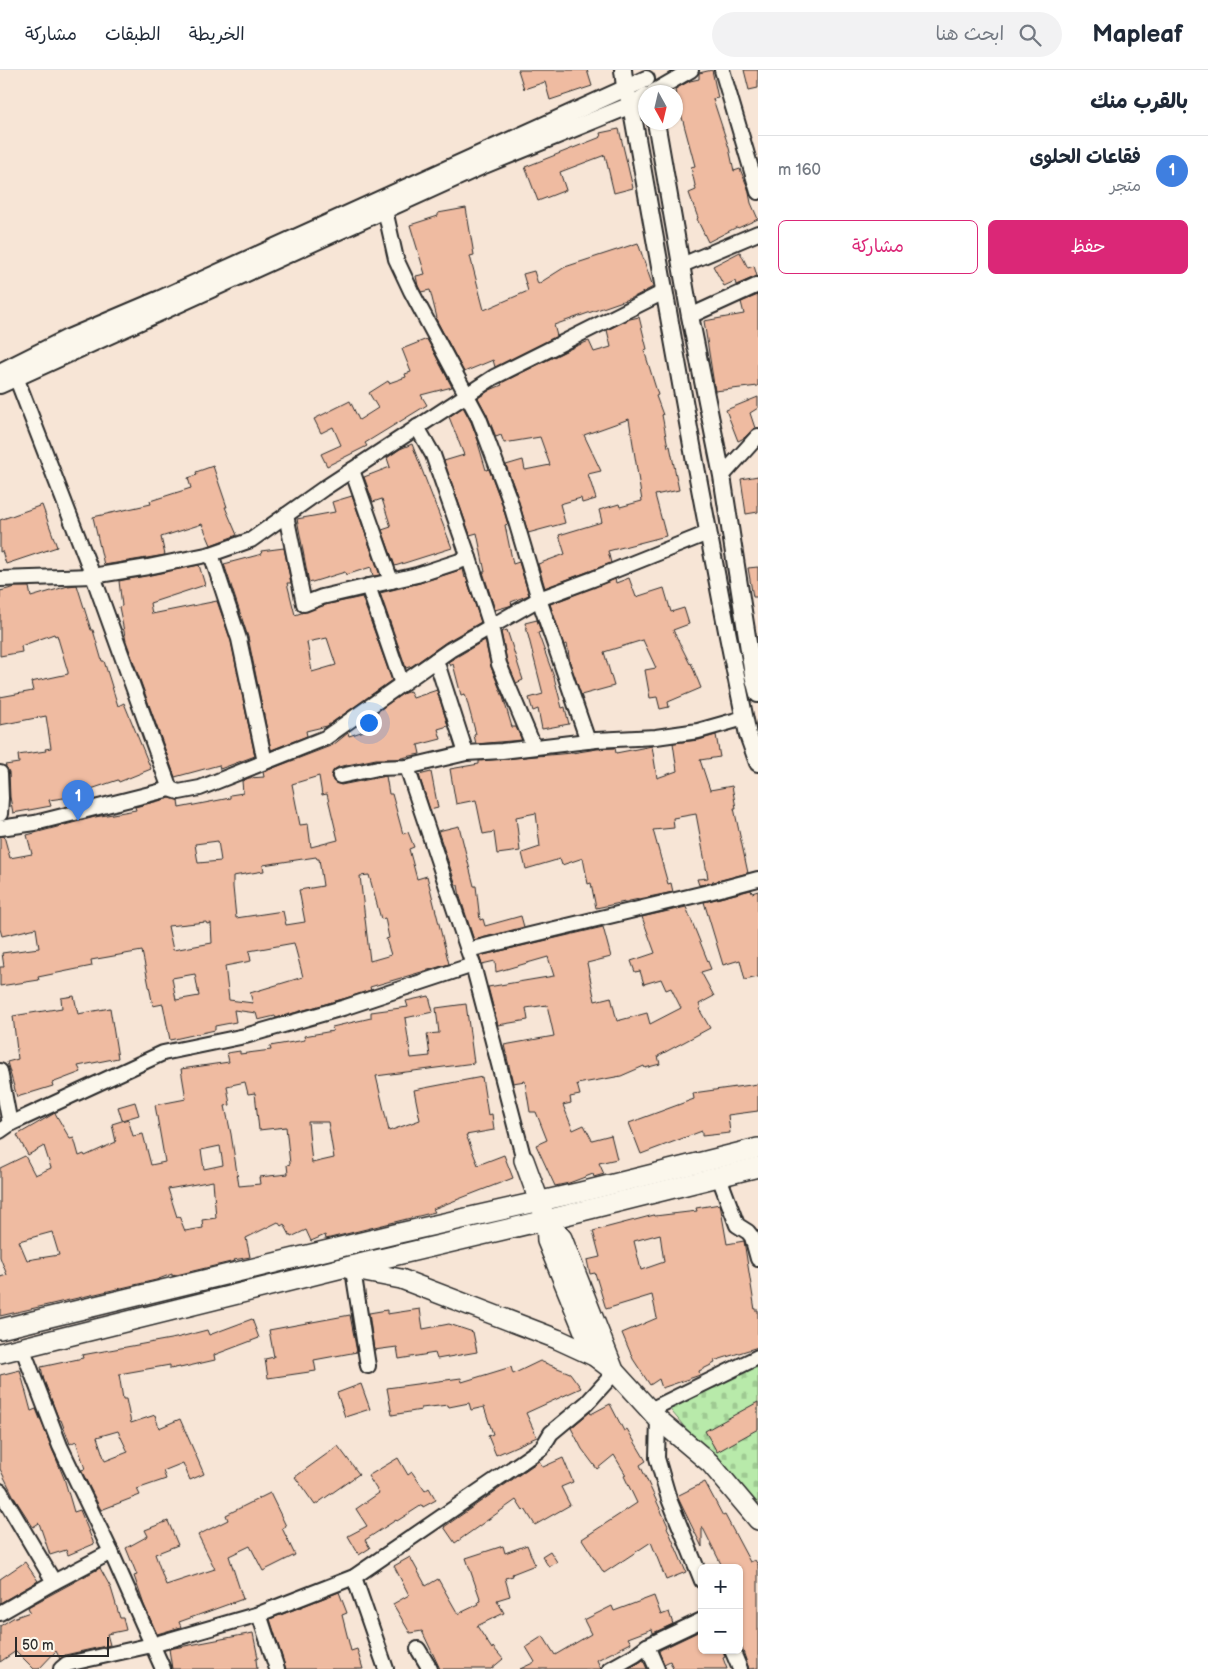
<!DOCTYPE html>
<html lang="ar">
<meta charset="utf-8">
<style>
:root{--surface:#fff;--page:#f2f2f3;--text:#1f2937;--muted:#747a83;--line:#e0e1e3;--accent:#db2777}
body{margin:0;font-family:"Balsamiq Sans","Playpen Sans Arabic",sans-serif;background:var(--page);color:var(--text);direction:rtl}
.controls{position:absolute;right:15px;bottom:15px;display:grid;overflow:hidden;border-radius:8px;box-shadow:0 1px 4px #0004}
.controls button{width:45px;height:45px;display:grid;place-items:center;padding:0;border:0;border-bottom:1px solid var(--line);background:var(--surface);color:var(--text);font:25px sans-serif}
.compass{position:absolute;left:638px;top:15px;width:45px;height:45px;border-radius:50%;background:var(--surface);box-shadow:0 1px 4px #0004;rotate:172deg}
.scale{position:absolute;left:15px;bottom:12px;width:94px;box-sizing:border-box;padding-left:5px;border:2px solid #2b2b2b;border-top:0;font-size:14px;line-height:18px;white-space:nowrap;color:#2b2b2b;-webkit-text-stroke:4px #fbf7ec;paint-order:stroke}
.you{position:absolute;left:368px;top:652px;width:18px;height:18px;margin:-12px;border:4px solid #fff;border-radius:50%;background:#1a73e8;box-shadow:0 0 0 8px #1a73e833}
.badge{display:grid;place-items:center;width:32px;height:32px;border-radius:50%;background:var(--accent);color:#fff;font-size:16px;font-weight:700}
.pin{position:absolute;translate:-50% -41px;filter:drop-shadow(0 1px 2px #0008)}
.pin::after{content:'';position:absolute;top:26px;width:18px;height:15px;background:inherit;clip-path:polygon(0 0,100% 0,50% 100%)}
.list{margin:0;padding:0;list-style:none}
h2{display:flex;justify-content:space-between;align-items:center;height:65px;margin:0;padding:0 20px;font-size:21px}
h2 small{font-size:16px;font-weight:400;color:var(--muted)}
.list li{display:grid;grid-template-columns:32px 1fr auto;gap:15px;align-items:center;box-sizing:border-box;height:70px;padding:0 20px;border-top:1px solid var(--line)}
.list b{display:block;font-size:19px;white-space:nowrap}
.list p{margin:0;font-size:16px;white-space:nowrap;color:var(--muted)}
.list em{font-size:16px;font-style:normal;color:var(--muted)}
.actions{display:flex;gap:10px;padding:15px 20px}
.actions a{flex:1;padding:11px 0;border:1px solid var(--accent);border-radius:8px;text-align:center;font-size:18px;color:var(--accent)}
.actions .main{background:var(--accent);color:#fff}
.icon{flex:none;width:28px;height:28px;fill:none;stroke:currentColor;stroke-width:2;stroke-linecap:round;stroke-linejoin:round}
.map{position:relative;flex:none;width:758px;height:1599px;overflow:hidden;direction:ltr}
header{display:flex;align-items:center;gap:30px;box-sizing:border-box;height:70px;padding:0 25px;background:var(--surface);border-bottom:1px solid var(--line)}
header strong{font-size:24px}
nav{display:flex;gap:28px;margin-inline-start:auto;font-size:18px}
.search{width:350px;height:45px;background:var(--page);display:flex;align-items:center;gap:12px;box-sizing:border-box;padding:0 18px;border-radius:28px;color:var(--muted);font-size:19px}
main{display:flex}
aside{flex:1;background:var(--surface)}
.map>svg:first-child{display:block}
.cemetery{fill:url(#cemetery-stones);stroke:#728a6a}
.building{fill:#efbba1;stroke:#2b2b2b;fill-rule:evenodd}
.lines{fill:none;stroke-linecap:round;stroke-linejoin:round}
.minor-casing{stroke:#2b2b2b;stroke-width:18}
.tertiary-casing{stroke:#2b2b2b;stroke-width:20}
.secondary-casing{stroke:#2b2b2b;stroke-width:22}
.minor{stroke:#fbf7ec;stroke-width:14}
.tertiary{stroke:#fbf7ec;stroke-width:16}
.secondary{stroke:#fbf7ec;stroke-width:19}
</style>
<header>
<strong>Mapleaf</strong>
<div class="search"><svg class="icon" aria-label="search" viewBox="0 0 24 24"><circle cx="10" cy="10" r="6"/><path d="M15 15l6 6"/></svg>ابحث هنا</div>
<nav><a>الخريطة</a><a>الطبقات</a><a>مشاركة</a></nav>
</header>
<main>
<aside>
<h2>بالقرب منك<small></small></h2>
<ul class="list">
<li><span class="badge" style="background:#3f7fe0">1</span><div><b>فقاعات الحلوى</b><p>متجر</p></div><em>160 m</em></li>
</ul>
<div class="actions"><a class="main">حفظ</a><a>مشاركة</a></div>
</aside>
<div class="map">
<svg width="758" height="1599" viewBox="0 0 758 1599">
<defs>
<pattern id="cemetery-stones" width="16" height="16" patternUnits="userSpaceOnUse" patternTransform="scale(1.25)"><rect width="16" height="16" fill="#b8eaaa"/><path d="M2 7V4a2 2 0 0 1 4 0v3zM10 15v-3a2 2 0 0 1 4 0v3z" fill="#9ec992"/></pattern>
</defs>
<rect width="100%" height="100%" fill="#f7e5d6"/>
<filter id="ink" filterUnits="userSpaceOnUse"><feTurbulence type="fractalNoise" baseFrequency=".02" numOctaves="2"/><feDisplacementMap in="SourceGraphic" scale="10" xChannelSelector="R" yChannelSelector="G"/><feConvolveMatrix kernelMatrix="1 2 1 2 8 2 1 2 1" color-interpolation-filters="sRGB"/></filter>
<g filter="url(#ink)">
<polygon class="cemetery" points="758,1292 758,1446 668,1337"/>
<g class="building">
<polygon points="518,0 587,0 592,16 550,30 545,12 524,19"/>
<polygon points="712,0 718,28 713,29 729,78 734,101 740,99 748,118 751,133 758,149 738,158 737,157 708,172 697,149 698,148 689,123 696,120 691,97 695,96 679,36 677,36 675,19 690,11 699,9 699,3"/>
<polygon points="744,0 758,0 758,18 749,20"/>
<polygon points="619,59 633,118 614,123 605,85 560,102 566,120 538,131 525,97 601,67 600,63"/>
<polygon points="466,138 474,185 470,186 484,240 528,221 523,204 534,201 538,214 565,197 638,173 653,217 634,227 554,255 557,266 495,297 493,290 464,302 436,249 437,248 430,220 421,222 418,216 416,206 425,204 410,155 438,146 438,143"/>
<polygon points="740,182 748,198 754,196 757,206 736,215 735,211 724,216 713,196"/>
<polygon points="758,225 758,316 715,321 704,251 744,244 741,232"/>
<polygon points="639,247 647,279 644,280 658,325 656,326 663,345 662,345 668,377 670,376 679,420 655,425 666,466 608,481 611,493 545,518 538,494 565,484 559,465 602,452 599,440 619,434 620,437 642,431 629,349 584,365 601,401 588,404 596,429 582,433 581,428 560,434 565,453 528,463 517,426 506,395 523,390 525,400 550,395 540,367 504,373 501,365 496,367 487,345 478,328 490,320 502,315 501,313 574,277 589,271 594,282 611,277 607,260 630,249"/>
<polygon points="427,269 452,317 421,325 427,335 365,373 367,376 327,396 321,384 341,375 333,357 321,363 314,349 350,331 359,350 378,338 369,323 388,311 389,313 406,307 405,304 411,302 402,279"/>
<polygon points="758,327 758,338 750,343 755,358 744,368 738,371 726,340"/>
<polygon points="463,337 471,352 479,373 478,373 486,400 489,399 501,431 508,454 505,455 513,494 519,492 529,525 511,532 512,535 509,536 495,540 483,502 485,502 477,463 470,465 444,391 464,385 449,347"/>
<polygon points="412,374 452,478 395,496 382,460 391,457 382,429 373,432 364,407 390,397 387,388 400,379"/>
<polygon points="213,396 227,437 225,437 237,465 211,475 202,454 161,467 165,485 104,495 93,447 151,434 150,431 191,418 188,408 197,405 196,402"/>
<polygon points="758,406 758,442 746,444 741,409"/>
<polygon points="352,426 380,505 373,506 371,497 346,505 345,502 309,513 297,449 335,442 332,432"/>
<polygon points="42,435 57,477 6,494 2,481 0,482 0,450"/>
<path d="M284,478L291,513H287L295,545L325,535L362,527L392,610L327,656L306,661L307,666L271,680L248,567L224,494L262,484L261,481ZM327,568L336,595L312,602L307,572Z"/>
<polygon points="199,495 205,515 150,533 152,544 217,531 231,571 255,686 220,699 219,695 175,707 126,571 119,537 122,536 119,511"/>
<polygon points="758,497 758,527 753,527 748,498"/>
<polygon points="463,499 465,508 466,507 481,552 446,572 412,596 406,598 380,523 420,513"/>
<polygon points="629,508 636,527 664,518 671,542 684,538 689,554 673,560 690,594 691,593 701,618 668,632 669,637 660,639 657,627 650,628 645,600 656,598 643,570 604,582 614,616 581,625 570,593 567,574 564,575 550,534 615,509 616,513"/>
<polygon points="77,515 91,560 93,560 102,591 104,591 118,636 124,633 151,699 119,712 118,710 85,721 86,725 49,730 51,736 13,743 10,727 9,702 5,695 19,693 18,685 46,681 45,679 51,678 46,646 0,655 0,627 33,621 31,612 68,604 68,602 57,565 55,566 54,564 21,576 22,582 0,586 0,521 16,517 29,517 31,527 68,516"/>
<polygon points="537,550 541,562 538,563 554,607 562,638 565,637 566,642 569,654 542,659 538,639 533,641 529,628 543,624 525,553"/>
<polygon points="507,560 523,610 516,613 507,591 501,562"/>
<polygon points="485,570 491,597 503,627 512,657 516,657 522,670 476,674 474,665 476,664 465,624 461,625 453,594 450,596 448,592"/>
<path d="M437,620L448,656L438,659L441,669L418,675L420,684L397,689H376L338,697L334,700L331,707L334,712L341,715L386,706L389,724H392L403,764L408,762L414,777L409,779L417,809L427,806L449,894L370,917L371,920L343,929L276,948L275,946L258,950L256,943L234,940L236,952L215,956V960L170,970L163,934L153,936L142,881L91,890L92,896L38,907L39,910L0,916V897H4L2,883L39,878L36,858L2,866L0,859V767L4,766L10,788L32,784L27,765L95,747L136,740L135,737L170,728L178,730L179,738L230,728V725L243,723L242,711L249,708L264,707L263,702L333,675L348,663L349,666L370,659L367,649L402,624L410,621L413,628ZM319,706L322,725L327,724L338,770L311,777L308,754L300,755L292,714ZM218,771L221,791L198,793L195,774ZM316,787L317,789H319L323,816L299,820L305,852L286,855L283,841L236,848L233,817V806L264,801L263,795ZM369,805L381,849L385,848L389,868L386,869L391,885L370,891L360,806ZM206,852L207,854L211,853L212,873L173,880L168,856ZM294,873L303,907L250,923L253,933L229,930L225,896L251,891L249,881ZM195,904L199,926L176,930L172,908Z"/>
<polygon points="716,665 720,687 700,690 710,720 732,716 736,738 734,738 748,803 707,814 699,815 697,809 708,808 696,744 673,748 674,758 653,760 668,814 671,813 673,822 596,838 591,813 588,814 583,788 562,795 560,789 526,799 522,783 540,777 536,743 516,747 520,781 497,784 494,762 483,764 476,730 456,734 450,699 479,694 479,691 572,683 597,679 615,678 616,683 652,676 657,708 677,701 673,673 699,670"/>
<polygon points="431,702 438,738 430,740 419,705"/>
<polygon points="459,756 474,816 476,816 480,850 483,849 485,856 521,846 524,857 474,870 460,827 458,815 456,815 438,761"/>
<polygon points="751,820 752,823 758,821 758,907 745,910 740,890 723,895 704,832"/>
<polygon points="686,837 711,899 701,902 714,926 699,934 701,938 699,939 710,958 658,986 660,994 645,998 644,996 621,1006 577,1014 580,1025 570,1027 571,1033 563,1035 573,1060 584,1055 592,1070 611,1065 617,1089 599,1093 604,1104 594,1107 593,1104 569,1113 555,1116 536,1075 547,1070 536,1042 530,1042 525,1011 513,1013 504,975 554,966 547,935 526,938 528,950 498,955 488,917 554,906 548,887 496,902 495,891 482,894 479,886 603,857 611,887 587,893 595,931 611,927 617,951 647,943 650,954 681,938 671,918 666,920 661,909 644,914 640,901 635,902 631,891 655,883 642,847"/>
<polygon points="74,926 78,944 110,938 118,988 78,996 81,1002 52,1013 53,1016 17,1027 7,992 18,989 13,946 62,938 61,928"/>
<path d="M429,926L433,942L405,948L411,988L430,986L427,964L439,963L436,938L466,934L474,993L376,1006L389,1061L420,1050L414,1020L482,1007L488,1045L492,1044L494,1060L466,1065L478,1095L504,1085L513,1108L433,1139L435,1142L326,1169L325,1165L311,1171L306,1160L291,1167L284,1154L281,1156L278,1152L246,1168L250,1187L234,1190L235,1191L172,1206V1204L156,1210L0,1246V1207L7,1205L0,1187V1098L25,1086L35,1105L51,1098L44,1076L28,1085L17,1065L55,1043L70,1069L74,1068L79,1086L84,1084L85,1086L116,1072L112,1054L128,1049L133,1066L143,1064L151,1095L165,1092L155,1035L186,1029L181,999L229,992L227,983L240,981V984L271,980L270,976L305,970L304,966L333,961L332,957L371,948V942L408,937L406,931ZM245,1012L248,1024L255,1023L259,1060L286,1057L290,1094L287,1095L288,1104L259,1107L260,1114L239,1116L231,1064L225,1036L230,1035L227,1016ZM308,1052H328L334,1088L312,1093ZM220,1076L223,1095L204,1099L201,1080ZM213,1111L216,1148L202,1150L203,1158L185,1161L179,1146L177,1147L168,1119ZM52,1162L59,1185L27,1190L19,1171Z"/>
<polygon points="758,1014 758,1041 728,1045 730,1063 702,1066 702,1061 641,1084 629,1053 694,1029 693,1023"/>
<polygon points="135,1032 139,1045 122,1050 118,1037"/>
<path d="M720,1134L727,1174L744,1171L755,1240H758V1277L714,1291L715,1293L699,1301L700,1305L662,1318L659,1309L650,1315L633,1289L622,1263L657,1248L652,1225L606,1239L595,1203L590,1204L587,1190L600,1187L593,1161L654,1145L655,1146L697,1141L696,1138ZM660,1164L664,1192L641,1200L634,1171Z"/>
<polygon points="420,1239 423,1259 449,1254 473,1262 477,1282 437,1289 435,1283 399,1289 397,1277 374,1280 369,1243 387,1240 387,1244"/>
<polygon points="350,1245 357,1282 314,1290 316,1301 268,1308 265,1289 274,1287 269,1260"/>
<path d="M252,1249L259,1268L214,1285L215,1290L180,1298V1297L170,1299V1295L119,1304L123,1329H126L131,1353L155,1345L159,1358L180,1349L204,1404L190,1410L183,1393L163,1401L166,1409L137,1419L140,1425L101,1440L81,1400L85,1399L76,1371L70,1374L61,1350H59L44,1311L41,1297L83,1288L82,1285L176,1268L207,1260L209,1265ZM118,1361L128,1382L105,1391L97,1367Z"/>
<polygon points="540,1291 570,1303 581,1318 526,1343 537,1367 496,1385 488,1366 493,1364 484,1337 471,1340 469,1333 449,1337 448,1335 421,1338 421,1340 392,1345 387,1318 461,1308 462,1312 511,1297 513,1304"/>
<polygon points="20,1300 31,1341 36,1339 64,1408 74,1442 80,1440 94,1474 68,1485 66,1480 50,1485 39,1453 33,1457 15,1429 0,1399 0,1305"/>
<polygon points="361,1314 370,1339 345,1347 337,1323"/>
<polygon points="758,1332 758,1359 717,1382 705,1361"/>
<polygon points="610,1334 624,1361 627,1359 646,1391 640,1395 668,1456 667,1457 686,1502 666,1510 651,1472 604,1503 582,1469 637,1433 624,1406 626,1405 614,1385 597,1399 582,1379 571,1358 590,1342 591,1344"/>
<polygon points="338,1376 359,1404 315,1435 295,1407"/>
<polygon points="398,1388 408,1405 412,1402 425,1421 429,1418 436,1430 423,1437 422,1435 397,1451 396,1450 365,1470 370,1478 359,1485 348,1466 367,1456 356,1439 379,1423 368,1406"/>
<polygon points="563,1388 573,1412 561,1417 570,1435 535,1455 525,1439 523,1441 516,1430 455,1473 444,1457 539,1391 543,1397"/>
<polygon points="705,1412 723,1446 725,1445 750,1492 755,1490 758,1495 758,1598 749,1599 739,1569 739,1498 723,1498 702,1456 702,1477 677,1426"/>
<polygon points="270,1423 286,1456 282,1458 295,1485 263,1501 250,1476 229,1486 243,1529 179,1552 181,1557 157,1564 144,1535 134,1506 137,1505 126,1478 148,1466 145,1460 168,1451 178,1475 155,1484 166,1515 215,1499 198,1465 228,1450 226,1445"/>
<polygon points="527,1475 535,1495 512,1504 513,1506 505,1508 510,1526 497,1530 504,1543 477,1556 492,1579 493,1577 503,1589 491,1599 440,1599 422,1561 410,1563 393,1534 409,1525 394,1496 410,1487 426,1516 438,1509 458,1544 479,1534 478,1532 481,1531 466,1488 503,1476 505,1483"/>
<polygon points="550,1481 557,1492 549,1497 542,1486"/>
<polygon points="25,1492 38,1511 0,1533 0,1509"/>
<polygon points="100,1498 111,1518 120,1548 123,1548 126,1560 107,1564 110,1575 65,1585 60,1589 56,1581 39,1599 34,1599 16,1581 0,1592 0,1556 13,1548 30,1542 28,1537"/>
<polygon points="339,1522 347,1543 342,1545 351,1581 357,1579 363,1599 286,1599 270,1549"/>
<polygon points="654,1526 661,1545 669,1542 673,1554 653,1563 652,1559 628,1568 631,1573 597,1590 601,1599 520,1599 535,1592 526,1577 543,1566 555,1585 591,1564 584,1550 612,1536 614,1541"/>
<polygon points="702,1560 702,1580 723,1580 725,1587 723,1588 727,1599 673,1599 670,1591 664,1594 659,1582 660,1580"/>
<polygon points="253,1563 258,1588 256,1589 257,1599 172,1599 169,1579"/>
<polygon points="643,1590 647,1599 628,1599 639,1593"/>
</g>
<g class="lines">
<g class="minor-casing">
<g id="minor">
<polyline points="722,0 758,122"/>
<polyline points="653,22 691,0"/>
<polyline points="385,140 396,189 411,221 479,348 509,428 539,529 588,671"/>
<polyline points="682,195 758,163"/>
<polyline points="690,246 758,215"/>
<polyline points="16,307 93,506 170,719"/>
<polyline points="417,357 433,385 469,488 491,556 499,594 534,677"/>
<polyline points="722,406 758,366"/>
<polyline points="286,445 304,534 322,527 391,511 352,400"/>
<polyline points="211,484 239,569 265,692"/>
<polyline points="0,509 93,506 148,497 211,484 251,470 323,419 494,307 664,222"/>
<polyline points="391,511 417,505 469,488"/>
<polyline points="368,516 402,614"/>
<polyline points="436,590 466,683"/>
<polyline points="407,697 473,895 524,1090"/>
<polyline points="0,703 1,728 0,744"/>
<polyline points="340,706 378,698 407,697 466,683 502,681 596,670 656,667 698,661 744,648"/>
<polyline points="0,758 35,753 170,719 179,722 200,718 325,668 450,580 539,529 593,509 708,463"/>
<polyline points="468,880 709,822 758,809"/>
<polyline points="0,1001 10,1054"/>
<polyline points="0,1061 10,1054 163,983 245,966 346,937 473,895"/>
<polyline points="719,1107 737,1155 748,1162 752,1167 758,1189"/>
<polyline points="353,1200 368,1296"/>
<polyline points="22,1277 60,1376 111,1482 163,1599"/>
<polyline points="650,1340 758,1287"/>
<polyline points="658,1349 657,1388 669,1429 702,1511"/>
<polyline points="0,1421 54,1512"/>
<polyline points="354,1507 386,1599"/>
<polyline points="0,1543 54,1512 111,1482"/>
<polyline points="259,1544 277,1599"/>
<polyline points="647,1576 657,1599"/>
<polyline points="418,1579 430,1599"/>
<polyline points="732,1580 740,1599"/>
<polyline points="61,1599 67,1594 152,1575 259,1544 354,1507 542,1378 551,1363 587,1333 615,1302"/>
<polyline points="610,1599 635,1585 647,1576 702,1550"/>
</g>
</g>
<g class="tertiary-casing">
<g id="tertiary">
<polyline points="623,0 625,17 631,35 695,392 728,566 748,665 758,693"/>
<polyline points="656,52 690,246 722,406 753,605 758,624"/>
<polyline points="0,302 68,268 160,229 646,9"/>
<polyline points="0,315 484,95 631,35 646,26"/>
</g>
</g>
<g class="secondary-casing">
<g id="secondary">
<polyline points="524,1090 546,1150 547,1171 594,1286"/>
<polyline points="546,1150 562,1168 613,1298"/>
<polyline points="349,1199 401,1209 557,1269 594,1286 615,1302 658,1349 710,1393 758,1450"/>
<polyline points="0,1259 395,1164 581,1122 758,1078"/>
<polyline points="0,1283 342,1198 546,1150 758,1097"/>
</g>
</g>
<use href="#minor" class="minor"/>
<use href="#tertiary" class="tertiary"/>
<use href="#secondary" class="secondary"/>
</g>
</g>
</svg>
<div class="controls">
<button>+</button>
<button>−</button>
</div>
<svg class="compass" viewBox="-18 -18 36 36"><path d="M0-13l5 13h-10z" fill="#e53935"/><path d="M0 13l5-13h-10z" fill="#747a83"/></svg>
<div class="scale">50 m</div>
<div class="you"></div>
<div class="pin badge" style="left:78px;top:751px;background:#3f7fe0">1</div>
</div>
</main>
